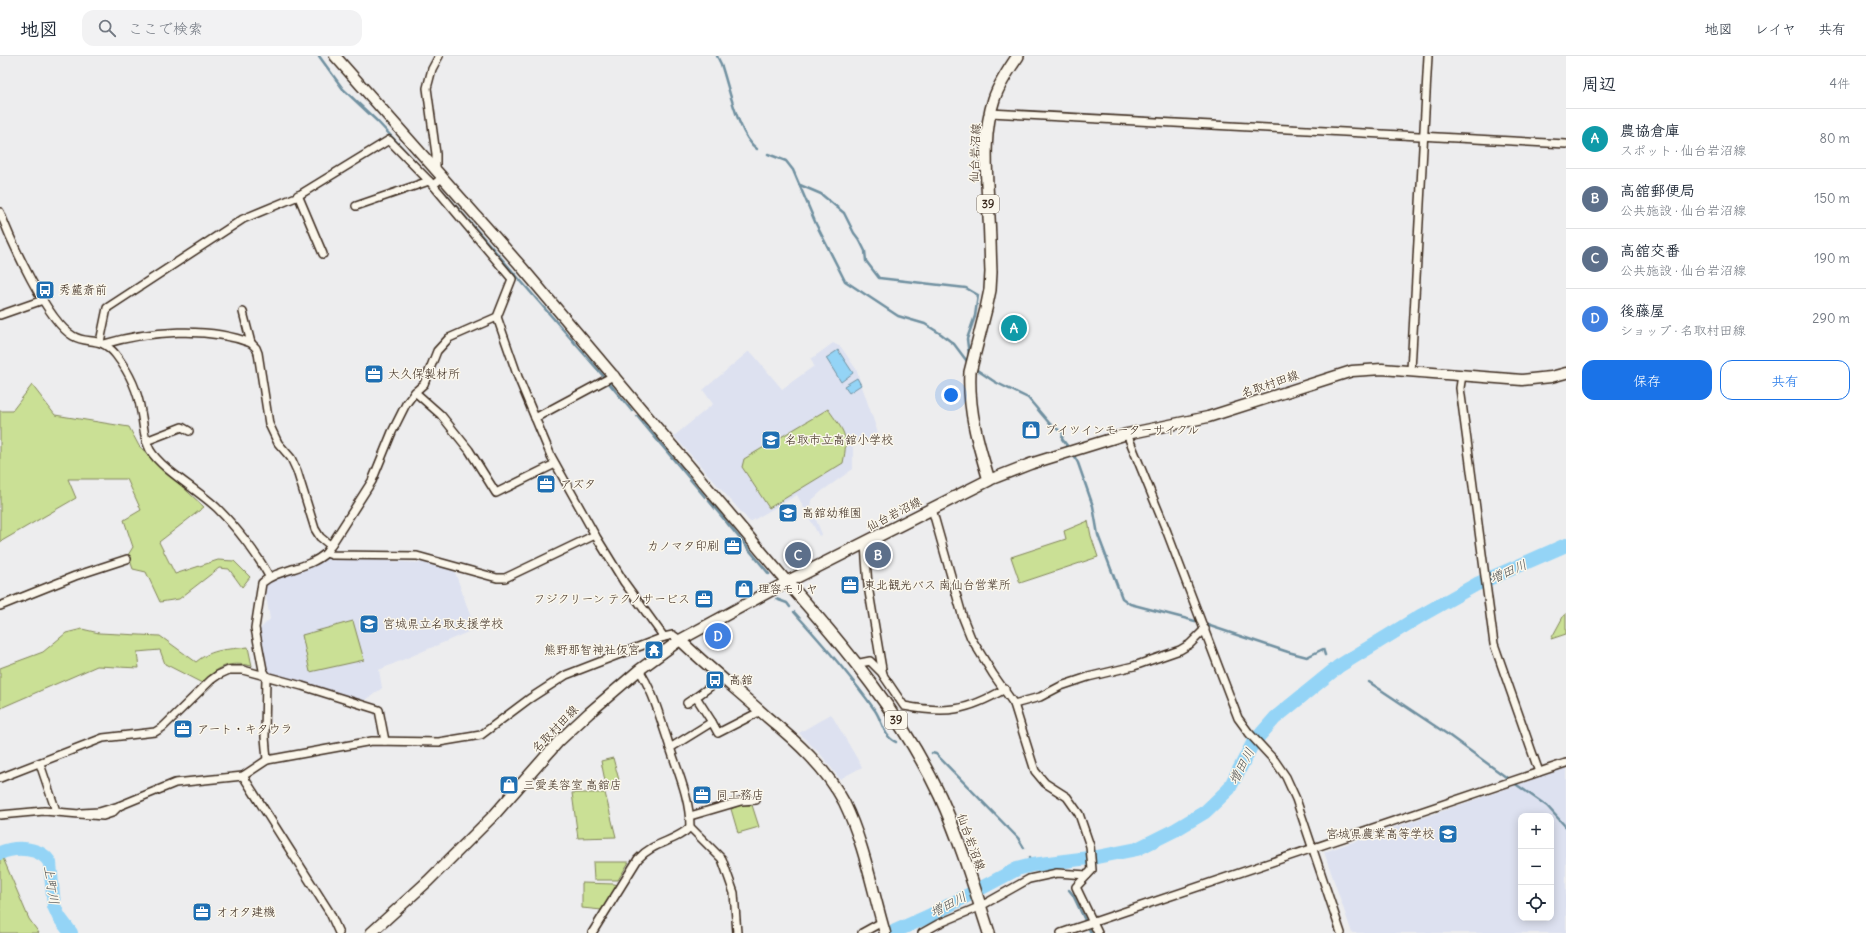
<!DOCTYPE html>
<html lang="ja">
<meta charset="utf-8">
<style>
:root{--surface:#fff;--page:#f2f2f3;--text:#1f2937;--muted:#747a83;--line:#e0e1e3;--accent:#1a73e8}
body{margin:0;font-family:Delius,"Klee One",sans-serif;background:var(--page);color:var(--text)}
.controls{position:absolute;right:12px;bottom:12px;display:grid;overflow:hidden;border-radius:8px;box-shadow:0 2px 10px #0003}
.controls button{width:36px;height:36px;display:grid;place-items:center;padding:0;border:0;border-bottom:1px solid var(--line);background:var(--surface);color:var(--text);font:20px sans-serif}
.you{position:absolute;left:951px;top:339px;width:14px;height:14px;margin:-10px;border:3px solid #fff;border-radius:50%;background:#1a73e8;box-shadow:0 0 0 6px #1a73e833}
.badge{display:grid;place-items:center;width:26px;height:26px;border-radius:50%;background:var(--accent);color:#fff;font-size:13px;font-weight:700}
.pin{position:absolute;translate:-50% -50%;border:2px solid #fff;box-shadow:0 1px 4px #0006}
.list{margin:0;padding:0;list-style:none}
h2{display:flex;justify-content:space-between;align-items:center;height:52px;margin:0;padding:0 16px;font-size:17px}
h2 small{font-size:13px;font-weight:400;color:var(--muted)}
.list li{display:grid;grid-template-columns:26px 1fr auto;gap:12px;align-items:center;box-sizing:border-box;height:60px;padding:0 16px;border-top:1px solid var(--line)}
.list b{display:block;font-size:15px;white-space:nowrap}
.list p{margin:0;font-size:13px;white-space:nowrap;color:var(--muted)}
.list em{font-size:13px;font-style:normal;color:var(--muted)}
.actions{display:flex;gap:8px;padding:12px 16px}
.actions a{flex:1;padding:9px 0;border:1px solid var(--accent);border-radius:12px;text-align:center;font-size:14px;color:var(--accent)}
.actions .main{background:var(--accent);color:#fff}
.icon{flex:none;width:22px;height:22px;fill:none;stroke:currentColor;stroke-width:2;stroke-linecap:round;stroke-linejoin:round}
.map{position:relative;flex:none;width:1566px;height:877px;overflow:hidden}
header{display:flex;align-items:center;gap:24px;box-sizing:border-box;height:56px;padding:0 20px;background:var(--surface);border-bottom:1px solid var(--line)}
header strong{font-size:19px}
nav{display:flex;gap:22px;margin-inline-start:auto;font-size:14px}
.search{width:280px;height:36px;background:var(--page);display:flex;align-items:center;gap:10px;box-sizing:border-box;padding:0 14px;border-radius:12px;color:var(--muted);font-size:15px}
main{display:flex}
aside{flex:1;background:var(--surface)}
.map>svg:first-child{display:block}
.built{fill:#dde1f0;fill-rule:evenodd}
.green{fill:#cae095;stroke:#82855a}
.water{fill:#94d4f6;stroke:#7090a0}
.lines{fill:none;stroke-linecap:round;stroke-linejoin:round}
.stream{stroke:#7090a0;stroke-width:2.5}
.river{stroke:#94d4f6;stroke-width:14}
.street-casing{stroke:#3b2a1e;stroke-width:10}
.secondary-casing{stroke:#3b2a1e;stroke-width:13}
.primary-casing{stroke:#3b2a1e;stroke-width:14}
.street{stroke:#fbf7ec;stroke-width:7}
.secondary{stroke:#fbf7ec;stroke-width:10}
.primary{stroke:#fbf7ec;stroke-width:11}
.labels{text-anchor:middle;stroke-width:3;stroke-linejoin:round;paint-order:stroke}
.shield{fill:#fbf7ec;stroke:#75685c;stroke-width:1}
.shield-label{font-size:11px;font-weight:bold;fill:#3b2a1e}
.street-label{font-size:12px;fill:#3b2a1e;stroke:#fbf7ec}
.poi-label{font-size:12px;fill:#3b2a1e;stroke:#fbf7ec;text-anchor:start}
.water-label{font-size:13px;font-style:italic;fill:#515454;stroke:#fbf7ec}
</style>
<header>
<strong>地図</strong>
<div class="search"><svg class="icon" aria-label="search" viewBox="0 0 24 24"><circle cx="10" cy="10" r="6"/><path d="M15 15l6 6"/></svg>ここで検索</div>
<nav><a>地図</a><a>レイヤ</a><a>共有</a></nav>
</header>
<main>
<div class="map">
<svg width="1566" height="877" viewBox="0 0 1566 877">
<rect width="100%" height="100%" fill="#ededee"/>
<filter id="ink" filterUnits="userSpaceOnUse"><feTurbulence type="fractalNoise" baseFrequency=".025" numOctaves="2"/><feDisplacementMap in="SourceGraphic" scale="8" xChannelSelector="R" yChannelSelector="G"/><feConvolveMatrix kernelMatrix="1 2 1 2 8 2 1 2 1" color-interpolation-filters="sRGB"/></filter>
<g filter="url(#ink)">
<g class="built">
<polygon points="833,287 841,291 856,313 879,380 853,388 853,413 822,435 812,444 811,452 822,478 819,480 797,439 750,466 674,380 713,348 703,334 748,296 752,297 782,333 814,310 811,303"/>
<polygon points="326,502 427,507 454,513 475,573 379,614 382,632 366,644 352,644 273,618 264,613 259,574 270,563 265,534 268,525 299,514"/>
<polygon points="831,658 862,711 840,723 821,699 799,677"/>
<path d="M1566,712V877H1352L1324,796ZM1521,760H1551V862H1521Z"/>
</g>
<g class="green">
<polygon points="32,329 55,359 129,371 139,390 204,451 159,486 175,518 218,504 234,505 250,521 242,531 229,513 219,512 179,543 160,546 146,516 133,513 128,499 133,491 124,464 141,454 127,423 68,423 76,442 0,486 0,355 12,355"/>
<path d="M828,353C844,376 849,378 843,407L769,452L742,411L744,403Z"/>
<polygon points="1088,465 1091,480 1098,501 1020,527 1011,501 1066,483 1064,475"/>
<polygon points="1566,557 1566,578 1551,583 1564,559"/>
<polygon points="353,565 364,604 310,616 302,579"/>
<path d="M82,573L99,577L160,580L196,606C213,592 227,594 248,591L252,610C228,605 219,610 202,627L165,608L160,594L137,596L139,612L97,610L3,651L0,654V612L43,596L66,577Z"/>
<polygon points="613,702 619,724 614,725 616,733 607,735 601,705"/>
<polygon points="572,737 605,737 616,781 578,782"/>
<polygon points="740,749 752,749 759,771 738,777 731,753"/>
<polygon points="3,802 29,863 39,877 0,877 0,803"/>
<polygon points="593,806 629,806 618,824 594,824"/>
<polygon points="582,827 614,828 618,829 602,854 582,852"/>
</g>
<g class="water">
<polygon points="838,294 853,317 841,326 826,302"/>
<polygon points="857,322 861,329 849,337 844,330"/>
</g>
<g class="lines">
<g class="stream">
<polyline points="319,0 343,33 377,65 424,115"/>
<path d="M717,0L721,8C729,31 738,79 757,93"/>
<polyline points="768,98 786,105 793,114 816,168 845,225 898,260 925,268 941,278 954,288 969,308"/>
<polyline points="800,129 821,138 844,157 854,177 860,185 865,195 866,205 879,222 966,232 978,239 975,260 967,283 969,299"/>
<polyline points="442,134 605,322"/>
<polyline points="974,312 995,326 1028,342 1050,368 1063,377 1062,383 1069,392"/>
<polyline points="608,326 632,355"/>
<polyline points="637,360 705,441"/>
<polyline points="1073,398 1078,407 1093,450 1098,479 1122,542 1130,548 1199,566"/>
<polyline points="709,445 769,518"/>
<polyline points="776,543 787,547 790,551"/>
<path d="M794,556C822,587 850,619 874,653C882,663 883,681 896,686"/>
<polyline points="1204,568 1288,596 1307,601 1323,593 1325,599"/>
<polyline points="1369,626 1447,678 1510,724"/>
<polyline points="932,697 936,698 1018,782 1024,792"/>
<polyline points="1514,727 1547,750 1566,771"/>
<polyline points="1029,802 1032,809"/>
<polyline points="1069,834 1073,839 1091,877"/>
</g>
<g class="river">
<path d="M0,797C16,790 41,791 50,807L54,850L59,861L71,877"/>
<polyline points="891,877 929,860 1017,813 1032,809 1097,801 1137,793 1175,774 1205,756 1229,733 1253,687 1275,662 1339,610 1422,559 1477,528 1566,489"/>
</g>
<g class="street-casing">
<g id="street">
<polyline points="990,57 1566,88"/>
<polyline points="436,113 436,98 427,32 432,13 439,0"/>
<polyline points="443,121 433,129 512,223 497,261 449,282 437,295 424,328 415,336 406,348 392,376 372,425 326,497 332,499 417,500 497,522 505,522 595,479 624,526 664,581"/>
<polyline points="298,139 323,198"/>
<polyline points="356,150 429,125"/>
<path d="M0,156C11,185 47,265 73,280C88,289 100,279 116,299C129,316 138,334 141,356C144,369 143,381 150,394C162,414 200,435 218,453C236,471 257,498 269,520"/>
<polyline points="243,256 251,287"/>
<polyline points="0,259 43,244"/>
<polyline points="497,261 518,321 551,400 595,479"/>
<polyline points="100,286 107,252 243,163 296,141 389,84 433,129"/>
<path d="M104,288C148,275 208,270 251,287L256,292L258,297L269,368L278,387L291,402L297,415L315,473L320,481L331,490"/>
<polyline points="1411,314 1428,0"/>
<polyline points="1462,319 1460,332 1494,588 1539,716"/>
<polyline points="415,336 441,359 469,394 496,437 555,408"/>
<polyline points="535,362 615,319"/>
<polyline points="1127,378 1167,476 1238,662 1249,677 1275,705 1286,721 1296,743 1341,877"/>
<polyline points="146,385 182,371 189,375"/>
<polyline points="932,453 963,562 971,582 993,618 1014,648 1035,715 1045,727 1067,741 1079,758 1090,790 1092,814 1076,831 1098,877"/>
<path d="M865,488L868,530L883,619L904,650C947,658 967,655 1005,633"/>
<polyline points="0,550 75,520 127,503"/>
<polyline points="855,608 870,605 883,618"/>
<path d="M639,614C653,635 659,659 667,682C676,712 690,740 690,771L722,803L734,837L737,877"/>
<polyline points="687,647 696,641"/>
<polyline points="1014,648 1040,641 1061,630 1088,621 1134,610 1180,594 1190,588 1205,573"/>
<polyline points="712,666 718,677 761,655"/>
<polyline points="670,692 712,666 696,641 722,622"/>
<path d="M267,704L265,681L266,619L263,614L255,572L262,527C279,512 307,514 326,497"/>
<polyline points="40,708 56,755"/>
<polyline points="243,720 330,857 339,877"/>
<polyline points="0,722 103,682 155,676 163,671 211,624 218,619 229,614 243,614 302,630 379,654 385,685"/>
<polyline points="81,757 99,756 119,750 175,727 243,720 267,704 372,685 439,686 481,679 529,643 566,619 664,581 673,579 680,584"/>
<polyline points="0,759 44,755 103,760 112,757 119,750"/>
<polyline points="690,760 741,745 756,744"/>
<path d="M592,877L638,803C654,785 676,786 690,771"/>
<polyline points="862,877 882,866"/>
<polyline points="922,877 938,868 981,850 1029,823 1057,817 1087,819"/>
<polyline points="1061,877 1566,707"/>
</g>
</g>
<g class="secondary-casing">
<g id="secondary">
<polyline points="335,0 519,208 787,526 680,584 639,614 589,657 559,685 495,758 428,825 371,877"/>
<polyline points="989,424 1030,408 1127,378 1208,361 1352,315 1382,313 1522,324 1551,321 1566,317"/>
<path d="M680,584C708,611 738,635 767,661C796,685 826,712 844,746C864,787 872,833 885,877"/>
</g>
</g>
<g class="primary-casing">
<path id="primary" d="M989,877C974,831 960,784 940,740C903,661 845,591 787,526L989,424C978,388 968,354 970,316L986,253L990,234L991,216C990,193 990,169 988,146C986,111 983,76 994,43C999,28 1009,13 1018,0"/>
</g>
<use href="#street" class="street"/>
<use href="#secondary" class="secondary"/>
<use href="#primary" class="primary"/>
</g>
</g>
<defs>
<g id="bus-square" transform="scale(1)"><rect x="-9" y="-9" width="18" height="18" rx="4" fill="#1f6fb2" stroke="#fbf7ec"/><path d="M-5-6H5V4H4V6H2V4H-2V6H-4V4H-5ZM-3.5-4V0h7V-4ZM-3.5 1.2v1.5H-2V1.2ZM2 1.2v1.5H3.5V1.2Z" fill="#fff"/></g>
<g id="office-square" transform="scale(1)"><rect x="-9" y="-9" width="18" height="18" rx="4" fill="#1f6fb2" stroke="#fbf7ec"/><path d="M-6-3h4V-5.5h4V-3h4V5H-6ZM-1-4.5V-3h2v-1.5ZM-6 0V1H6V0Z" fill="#fff"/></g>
<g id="shop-square" transform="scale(1)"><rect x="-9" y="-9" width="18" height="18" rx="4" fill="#1f6fb2" stroke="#fbf7ec"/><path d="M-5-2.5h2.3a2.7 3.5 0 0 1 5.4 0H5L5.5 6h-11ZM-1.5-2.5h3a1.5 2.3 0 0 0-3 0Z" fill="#fff"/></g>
<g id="school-square" transform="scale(1)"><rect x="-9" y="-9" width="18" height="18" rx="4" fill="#1f6fb2" stroke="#fbf7ec"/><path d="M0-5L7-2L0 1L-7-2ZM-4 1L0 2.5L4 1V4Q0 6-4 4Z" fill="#fff"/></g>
<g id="temple-square" transform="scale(1)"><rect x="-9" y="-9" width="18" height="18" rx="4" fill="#1f6fb2" stroke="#fbf7ec"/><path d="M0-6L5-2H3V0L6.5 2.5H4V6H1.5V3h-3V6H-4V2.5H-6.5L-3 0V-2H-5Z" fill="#fff"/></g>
</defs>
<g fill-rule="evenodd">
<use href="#bus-square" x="45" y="234"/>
<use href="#office-square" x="374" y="318"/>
<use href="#shop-square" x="1031" y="374"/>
<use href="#school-square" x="771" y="384"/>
<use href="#office-square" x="546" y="428"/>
<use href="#school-square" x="788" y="457"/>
<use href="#office-square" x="733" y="490"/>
<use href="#office-square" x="850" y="529"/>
<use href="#shop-square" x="744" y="533"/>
<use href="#office-square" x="704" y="543"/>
<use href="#school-square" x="369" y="568"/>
<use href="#temple-square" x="654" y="594"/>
<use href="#bus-square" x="715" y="624"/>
<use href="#office-square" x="183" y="673"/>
<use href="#shop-square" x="509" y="729"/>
<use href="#office-square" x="702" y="739"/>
<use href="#school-square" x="1448" y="778"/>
<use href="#office-square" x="202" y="856"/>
</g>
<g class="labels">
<g class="shield">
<rect x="977" y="139" width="22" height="18" rx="3"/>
<rect x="885" y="655" width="22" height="18" rx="3"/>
</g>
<g class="shield-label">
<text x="988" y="152">39</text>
<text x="896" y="668">39</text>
</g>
<g class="street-label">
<text transform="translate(975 97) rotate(-88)" y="4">仙台岩沼線</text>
<text transform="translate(1270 328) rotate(-19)" y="4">名取村田線</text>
<text transform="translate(894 458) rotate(-27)" y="4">仙台岩沼線</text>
<text transform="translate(555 673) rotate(-46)" y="4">名取村田線</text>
<text transform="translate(971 786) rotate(70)" y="4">仙台岩沼線</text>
</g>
<g class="poi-label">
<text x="59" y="238">秀麓斎前</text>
<text x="388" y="322">大久保製材所</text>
<text x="1045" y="378">ブイツインモーターサイクル</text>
<text x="785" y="388">名取市立高舘小学校</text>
<text x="560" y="432">アズタ</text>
<text x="802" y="461">高舘幼稚園</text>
<text x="719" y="494" text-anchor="end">カノマタ印刷</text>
<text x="864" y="533">東北観光バス 南仙台営業所</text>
<text x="758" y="537">理容モリヤ</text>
<text x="690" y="547" text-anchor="end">フジクリーン テクノサービス</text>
<text x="383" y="572">宮城県立名取支援学校</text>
<text x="640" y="598" text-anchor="end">熊野那智神社仮宮</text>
<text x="729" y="628">高舘</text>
<text x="197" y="677">アート・キタウラ</text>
<text x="523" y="733">三愛美容室 高舘店</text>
<text x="716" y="743">同工務店</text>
<text x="1434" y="782" text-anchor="end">宮城県農業高等学校</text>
<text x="216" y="860">オオタ建機</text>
</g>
<g class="water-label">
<text transform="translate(1508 515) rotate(-24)" y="5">増田川</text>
<text transform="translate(1241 710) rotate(-62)" y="5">増田川</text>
<text transform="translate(52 829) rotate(81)" y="5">上町川</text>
<text transform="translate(948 848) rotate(-27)" y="5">増田川</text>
</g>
</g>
</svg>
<div class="controls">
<button>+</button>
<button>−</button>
<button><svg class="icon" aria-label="locate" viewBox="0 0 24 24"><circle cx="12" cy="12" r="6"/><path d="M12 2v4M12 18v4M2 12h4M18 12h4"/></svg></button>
</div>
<div class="you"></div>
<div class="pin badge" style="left:1014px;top:272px;background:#0f9aa8">A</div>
<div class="pin badge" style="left:878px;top:499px;background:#5c6f8a">B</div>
<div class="pin badge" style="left:798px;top:499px;background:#5c6f8a">C</div>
<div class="pin badge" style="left:718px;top:580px;background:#3f7fe0">D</div>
</div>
<aside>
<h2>周辺<small>4件</small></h2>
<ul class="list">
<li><span class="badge" style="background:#0f9aa8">A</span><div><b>農協倉庫</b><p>スポット · 仙台岩沼線</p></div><em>80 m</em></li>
<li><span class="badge" style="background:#5c6f8a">B</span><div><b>高舘郵便局</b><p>公共施設 · 仙台岩沼線</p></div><em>150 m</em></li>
<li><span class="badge" style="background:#5c6f8a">C</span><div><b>高舘交番</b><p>公共施設 · 仙台岩沼線</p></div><em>190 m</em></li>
<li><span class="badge" style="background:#3f7fe0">D</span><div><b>後藤屋</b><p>ショップ · 名取村田線</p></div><em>290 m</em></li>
</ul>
<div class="actions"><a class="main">保存</a><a>共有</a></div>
</aside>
</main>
